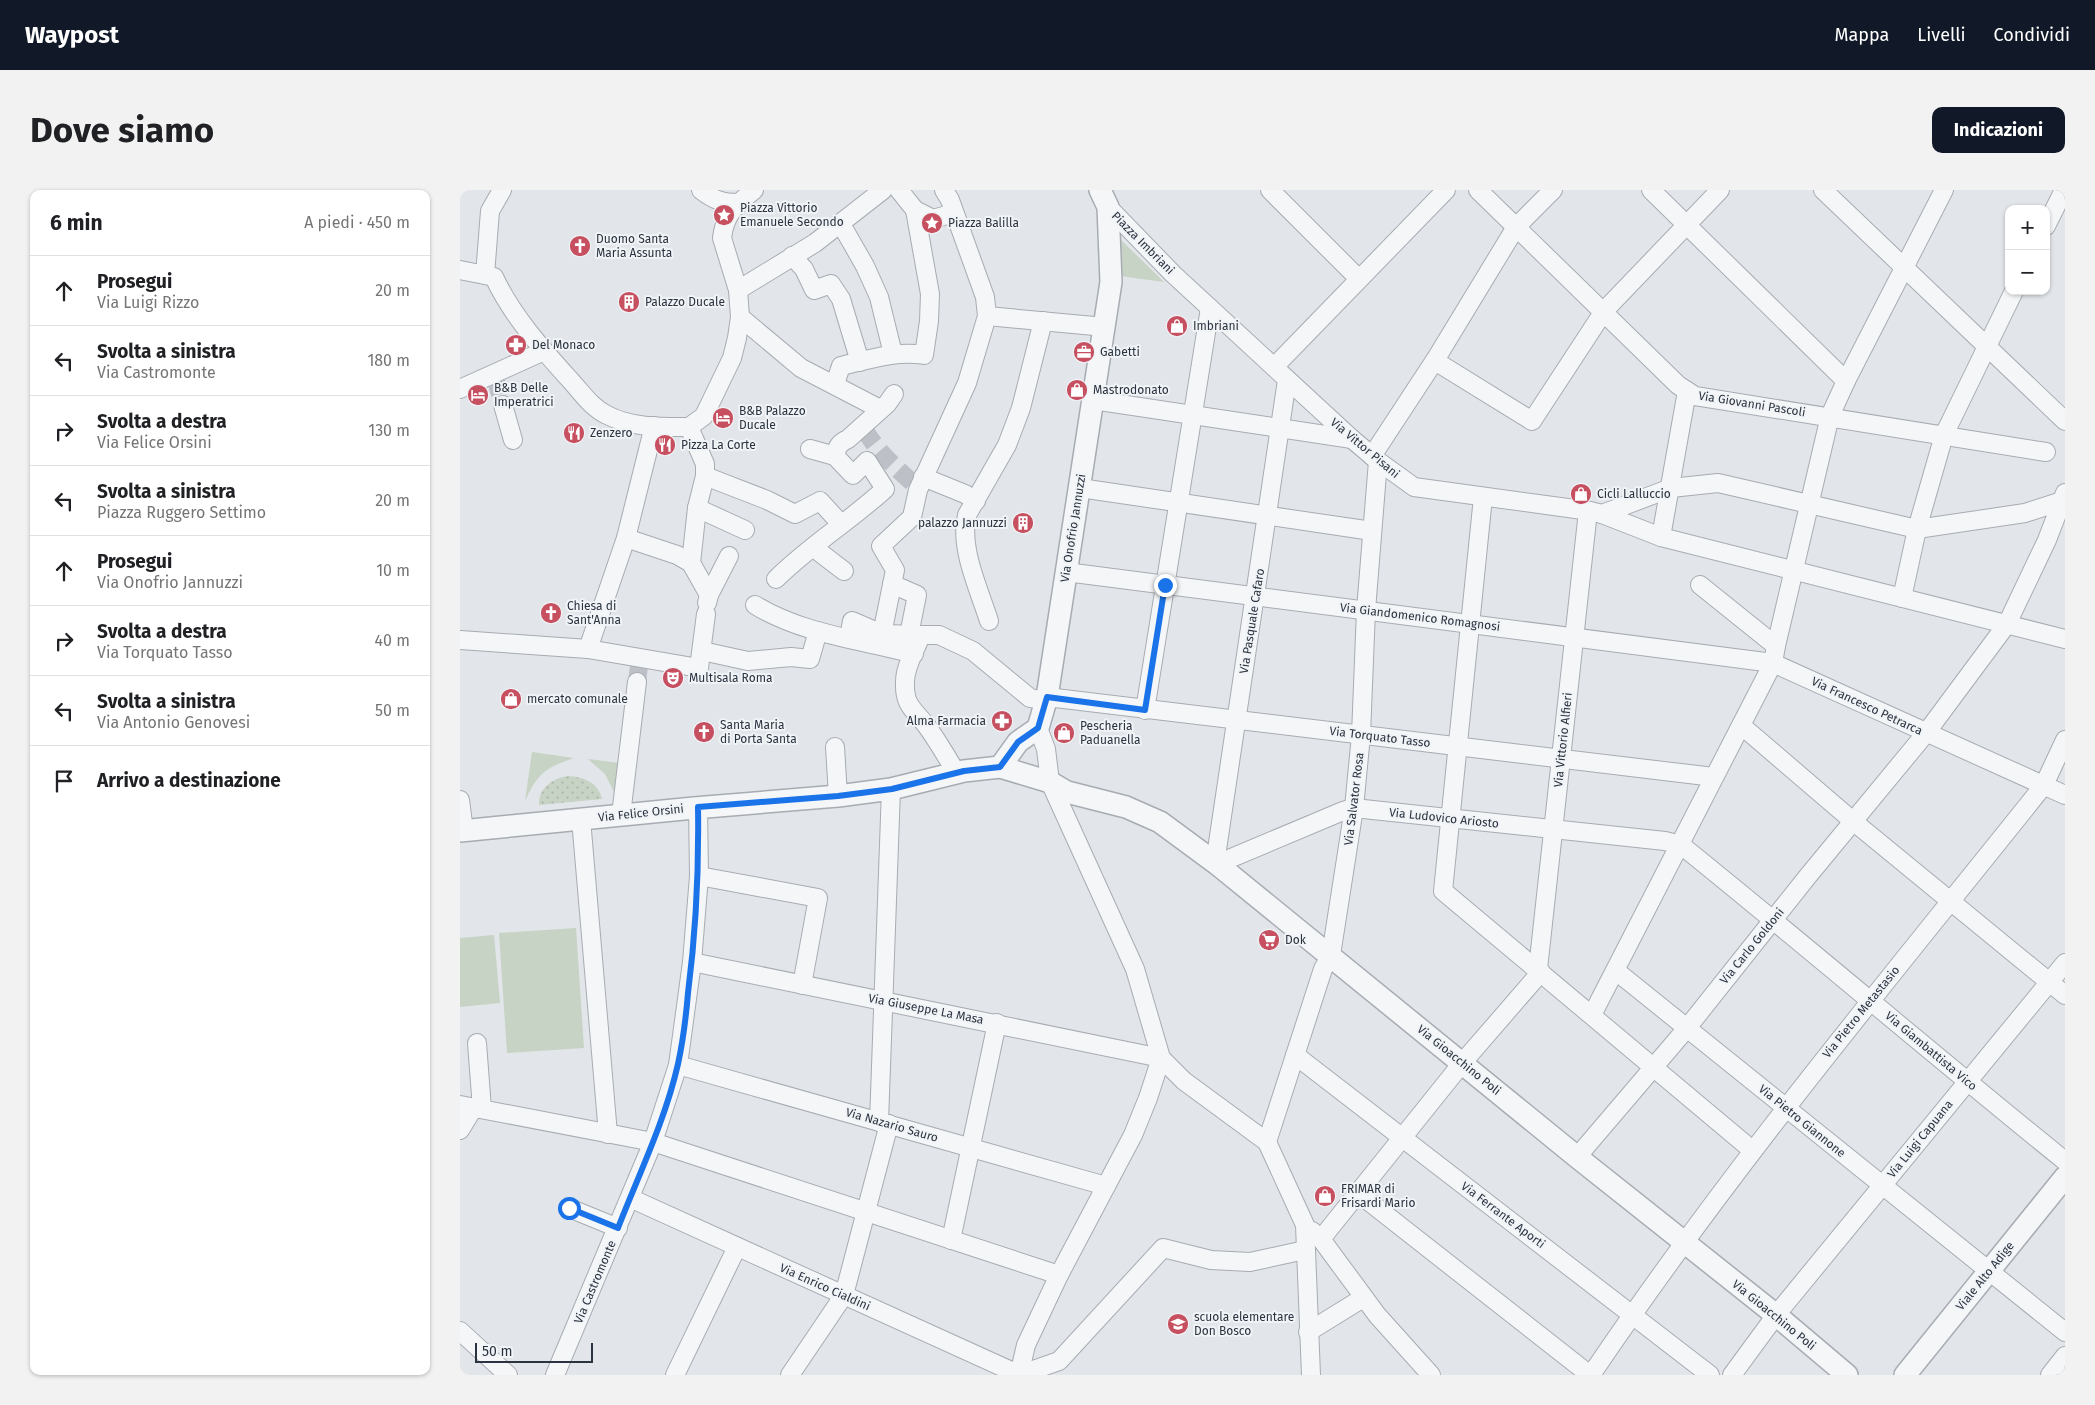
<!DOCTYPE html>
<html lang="it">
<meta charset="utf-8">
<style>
:root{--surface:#fff;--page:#f2f2f2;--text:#202124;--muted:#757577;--line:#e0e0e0;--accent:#111827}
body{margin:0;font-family:"Fira Sans",sans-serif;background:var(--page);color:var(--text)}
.controls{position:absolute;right:15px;top:15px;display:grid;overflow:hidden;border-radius:10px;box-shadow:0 1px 4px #0004}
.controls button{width:45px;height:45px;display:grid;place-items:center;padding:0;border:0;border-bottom:1px solid var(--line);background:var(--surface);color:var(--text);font:25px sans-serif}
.scale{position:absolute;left:15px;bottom:12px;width:118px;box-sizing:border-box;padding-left:5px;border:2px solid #2b3340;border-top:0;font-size:14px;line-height:18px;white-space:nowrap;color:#2b3340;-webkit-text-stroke:4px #f1f4f7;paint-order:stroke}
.stop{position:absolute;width:15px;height:15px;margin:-11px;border:4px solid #1a73e8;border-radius:50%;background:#fff}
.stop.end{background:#1a73e8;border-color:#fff;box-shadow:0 1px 5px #0008}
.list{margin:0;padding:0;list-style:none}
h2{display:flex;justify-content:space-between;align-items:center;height:65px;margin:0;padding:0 20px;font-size:21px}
h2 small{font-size:16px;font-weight:400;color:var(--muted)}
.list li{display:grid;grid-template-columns:32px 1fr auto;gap:15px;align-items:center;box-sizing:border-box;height:70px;padding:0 20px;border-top:1px solid var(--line)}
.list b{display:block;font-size:19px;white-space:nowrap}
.list p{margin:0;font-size:16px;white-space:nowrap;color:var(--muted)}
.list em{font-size:16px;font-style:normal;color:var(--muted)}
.icon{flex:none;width:28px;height:28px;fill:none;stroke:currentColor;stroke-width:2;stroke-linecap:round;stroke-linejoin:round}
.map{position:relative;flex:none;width:1605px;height:1185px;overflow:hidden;border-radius:10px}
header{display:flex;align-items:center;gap:30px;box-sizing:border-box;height:70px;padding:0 25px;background:var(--accent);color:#fff}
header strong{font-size:24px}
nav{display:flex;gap:28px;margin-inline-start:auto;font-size:18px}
.intro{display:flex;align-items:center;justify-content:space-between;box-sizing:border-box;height:120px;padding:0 30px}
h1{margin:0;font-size:35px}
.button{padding:12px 22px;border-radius:10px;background:var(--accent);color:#fff;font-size:18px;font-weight:700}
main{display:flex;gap:30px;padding:0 30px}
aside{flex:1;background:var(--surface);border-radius:10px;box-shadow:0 1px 4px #0004}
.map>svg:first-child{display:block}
.grass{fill:#c7d3c4}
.garden{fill:url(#garden-dots)}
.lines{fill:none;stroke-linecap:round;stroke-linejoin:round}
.minor-tunnel{stroke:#bdc1c7;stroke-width:18;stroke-dasharray:18 9;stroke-linecap:butt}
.minor-casing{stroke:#a7acb3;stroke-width:20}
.tertiary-casing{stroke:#a7acb3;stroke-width:24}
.minor{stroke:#f4f6f8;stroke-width:18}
.tertiary{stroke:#f4f6f8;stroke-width:21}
.route{stroke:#1a73e8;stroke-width:6}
.labels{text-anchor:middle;stroke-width:4;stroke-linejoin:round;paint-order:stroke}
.poi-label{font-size:12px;fill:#2b3340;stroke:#f1f4f7;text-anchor:start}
.street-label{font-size:12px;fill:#2b3340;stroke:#f1f4f7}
</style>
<header>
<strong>Waypost</strong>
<nav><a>Mappa</a><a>Livelli</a><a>Condividi</a></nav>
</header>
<div class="intro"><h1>Dove siamo</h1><a class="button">Indicazioni</a></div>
<main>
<aside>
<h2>6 min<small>A piedi · 450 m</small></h2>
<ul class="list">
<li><svg class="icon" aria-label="ahead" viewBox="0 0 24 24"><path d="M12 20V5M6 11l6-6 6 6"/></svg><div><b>Prosegui</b><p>Via Luigi Rizzo</p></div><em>20 m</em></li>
<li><svg class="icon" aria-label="left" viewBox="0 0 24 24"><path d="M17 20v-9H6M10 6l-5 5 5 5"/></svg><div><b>Svolta a sinistra</b><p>Via Castromonte</p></div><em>180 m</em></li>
<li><svg class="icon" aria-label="right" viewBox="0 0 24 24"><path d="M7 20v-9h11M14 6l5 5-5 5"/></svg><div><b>Svolta a destra</b><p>Via Felice Orsini</p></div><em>130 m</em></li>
<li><svg class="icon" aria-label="left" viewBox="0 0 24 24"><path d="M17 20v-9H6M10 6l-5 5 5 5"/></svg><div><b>Svolta a sinistra</b><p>Piazza Ruggero Settimo</p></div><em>20 m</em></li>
<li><svg class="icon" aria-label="ahead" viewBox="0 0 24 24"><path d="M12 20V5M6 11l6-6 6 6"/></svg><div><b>Prosegui</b><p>Via Onofrio Jannuzzi</p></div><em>10 m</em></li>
<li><svg class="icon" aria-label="right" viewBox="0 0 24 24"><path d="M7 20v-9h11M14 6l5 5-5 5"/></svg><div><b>Svolta a destra</b><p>Via Torquato Tasso</p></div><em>40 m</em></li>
<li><svg class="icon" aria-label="left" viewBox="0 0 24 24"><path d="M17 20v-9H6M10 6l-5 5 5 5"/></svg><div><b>Svolta a sinistra</b><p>Via Antonio Genovesi</p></div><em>50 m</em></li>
<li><svg class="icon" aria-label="arrive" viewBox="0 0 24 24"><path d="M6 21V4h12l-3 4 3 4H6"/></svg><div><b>Arrivo a destinazione</b></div></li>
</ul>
</aside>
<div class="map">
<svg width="1605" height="1185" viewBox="0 0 1605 1185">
<defs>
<pattern id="garden-dots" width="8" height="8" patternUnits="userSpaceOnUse" patternTransform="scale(1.25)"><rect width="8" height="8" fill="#c7d3c4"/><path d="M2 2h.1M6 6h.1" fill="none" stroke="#abb6a9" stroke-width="1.8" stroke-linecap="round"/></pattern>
</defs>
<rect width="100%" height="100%" fill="#e2e5e9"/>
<g class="grass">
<polygon points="659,48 704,92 660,86"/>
<path d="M72,562L114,568C85,578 78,583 65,611Z"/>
<polygon points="128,569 159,573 155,604 145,584"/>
<polygon points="116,738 124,858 47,863 39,743"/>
<polygon points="34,745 40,813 0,817 0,748"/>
</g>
<path class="garden" d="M108,586C123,587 138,592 142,609L79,615C78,598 93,588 108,586Z"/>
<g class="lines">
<g class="minor-tunnel">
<polyline points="35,187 43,215"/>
<path d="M404,239C417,261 436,278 455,295"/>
<polyline points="177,492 179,476"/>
</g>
<g class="minor-casing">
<g id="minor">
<path d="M241,0C254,10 262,13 278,13"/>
<polyline points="439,0 455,20 473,29 494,23"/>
<polyline points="810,0 899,89"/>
<polyline points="1018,0 1218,195 1235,206 1586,262"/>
<polyline points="1191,0 1386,191"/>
<polyline points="1363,0 1605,231"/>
<polyline points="648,17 713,84 892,249 918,271 954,297 1130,321 1142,324 1201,347 1605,449"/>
<polyline points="381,34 405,76 419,107 433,164"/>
<polyline points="1586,36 1604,0"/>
<polyline points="332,66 344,79 354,100 371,94 381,109 400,172"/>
<polyline points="0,80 25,85 30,21 42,0"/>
<path d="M25,85L34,87C52,126 83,160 111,191C122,203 132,218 147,225C172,238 202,237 229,237"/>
<polyline points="278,100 355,53 423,0"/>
<polyline points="527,126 645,137"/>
<polyline points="280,127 341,178 420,219"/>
<polyline points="975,171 1072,231 1144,121 1260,0"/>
<polyline points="814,177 986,0"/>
<path d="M375,194L381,176C408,170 436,160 464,165L469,131L470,104L455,20"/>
<polyline points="0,199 84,161"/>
<polyline points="633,210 892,249"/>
<polyline points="43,215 53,250"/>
<path d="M229,237L244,226L272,168L277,148L280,127L278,100L262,48C265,23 276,15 294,0"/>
<polyline points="229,237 245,274 245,286 237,318 231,373"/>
<path d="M375,266C377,257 379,253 388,249L427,214L434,204"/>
<polyline points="912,266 977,167 1056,37 1093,0"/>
<polyline points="245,286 307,310 335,324 360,311 381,334"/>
<polyline points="463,287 505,304 516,311"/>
<polyline points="620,298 912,341"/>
<polyline points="1023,307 983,701 1292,960"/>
<polyline points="237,318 285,340"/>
<polyline points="1142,324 1211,298 1258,293 1457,339 1565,323 1605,310"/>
<polyline points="1201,347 1227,201"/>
<polyline points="166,348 217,365 231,373 249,405"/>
<polyline points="354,358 384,381"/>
<polyline points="606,382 1313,473 1132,825"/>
<path d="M316,389C349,356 390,331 425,299L407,271L393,285L375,266L350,259"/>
<polyline points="432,394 457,405 449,445"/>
<polyline points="1240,395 1316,456 1313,473 1605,605"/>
<polyline points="1442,408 1457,339 1484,245 1554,101"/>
<polyline points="247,413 249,405 269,366"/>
<path d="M295,415C342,444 402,450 454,464"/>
<path d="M529,431C519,399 499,358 507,325L547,255L561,218L583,131"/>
<polyline points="422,444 435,380 421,356 452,327 458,300 507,193 527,126 525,107 490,10 484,0"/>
<polyline points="461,445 479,445 513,461 570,508 586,511"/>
<path d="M389,448L392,431L422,444L461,445C456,460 445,475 445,492C444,515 453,519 466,535C477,550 487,567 497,584"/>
<polyline points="0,450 128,459 239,478 246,424"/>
<polyline points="1316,456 1370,226 1386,191 1484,0"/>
<polyline points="128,459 166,348 194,236"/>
<polyline points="242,461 288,471 331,467 350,469 358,441"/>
<polyline points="587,507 1254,587"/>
<polyline points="685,520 750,118"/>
<polyline points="1282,536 1394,632 1605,805"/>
<polyline points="578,538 586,559 590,592 675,779 701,868 724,891 807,952 845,1035 851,1185"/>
<polyline points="375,557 378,606"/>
<polyline points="0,610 4,641"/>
<polyline points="161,625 177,492"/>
<polyline points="121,629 148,944"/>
<polyline points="755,673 827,190"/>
<path d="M757,674L883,621L894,618L1205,651L1221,655C1350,759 1476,867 1605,971"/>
<polyline points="239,686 358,708 342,795"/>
<polyline points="232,772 701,868"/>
<polyline points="1078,779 1128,321"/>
<polyline points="1156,781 1605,1142"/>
<polyline points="17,853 22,919"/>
<polyline points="835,865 1250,1185"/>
<polyline points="218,875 646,996"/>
<polyline points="0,915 193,952 599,1085"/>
<polyline points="419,932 431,599"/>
<polyline points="0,940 14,917"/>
<polyline points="807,952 863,779 871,765 894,618 901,545 906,420 918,271"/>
<polyline points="1117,967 1227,838 1348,686 1466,543 1547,434 1587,350 1605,303"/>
<polyline points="898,1003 1130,1185"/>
<polyline points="170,1008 560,1185"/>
<polyline points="109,1018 158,1038"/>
<polyline points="852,1041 861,1049 917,1125 971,1185"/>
<polyline points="861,1049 1003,872 1081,782"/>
<polyline points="491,1050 537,833"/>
<polyline points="0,1141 48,1185"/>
<polyline points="848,1142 903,1108"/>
<polyline points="95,1185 193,952 218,875 232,772 239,686 238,617"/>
<polyline points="215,1185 277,1057"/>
<polyline points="330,1185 384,1105 429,934"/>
<polyline points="559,1185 566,1155 599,1085 673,945 688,908 701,868"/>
<polyline points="559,1185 599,1171 703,1058 751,1070 790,1072 845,1060"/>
<path d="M1131,1185C1270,979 1429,789 1584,595L1605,550"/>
<polyline points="1272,1185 1316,1125 1605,773"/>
<polyline points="1590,1185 1605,1166"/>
</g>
</g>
<g class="tertiary-casing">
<g id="tertiary">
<polyline points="540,577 558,552 578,538 587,507 651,92 648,17 640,0"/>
<polyline points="0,641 234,618 378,606 431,599 504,581 540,577 590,592 607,602 666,617 700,632 757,674 1117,967 1316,1125 1387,1185"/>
<polyline points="1445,1185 1605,987"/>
</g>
</g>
<use href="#minor" class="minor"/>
<use href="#tertiary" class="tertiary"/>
</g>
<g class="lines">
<path class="route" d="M109,1018L158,1038C179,984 205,931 218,874C223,851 226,827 228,803C236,741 239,680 238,617L378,606L432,599L504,581L540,577L558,552L578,538L587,507L685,520L705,395"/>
</g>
<defs>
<g id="sight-disc" transform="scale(1.125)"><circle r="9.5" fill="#c64f60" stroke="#f1f4f7"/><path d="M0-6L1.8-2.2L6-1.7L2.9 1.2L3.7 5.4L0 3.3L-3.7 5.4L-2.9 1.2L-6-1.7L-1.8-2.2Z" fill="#fff"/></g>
<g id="church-disc" transform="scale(1.125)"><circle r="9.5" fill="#c64f60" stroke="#f1f4f7"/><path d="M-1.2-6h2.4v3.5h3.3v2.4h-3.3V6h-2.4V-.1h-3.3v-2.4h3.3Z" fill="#fff"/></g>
<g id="building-disc" transform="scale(1.125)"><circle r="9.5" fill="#c64f60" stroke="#f1f4f7"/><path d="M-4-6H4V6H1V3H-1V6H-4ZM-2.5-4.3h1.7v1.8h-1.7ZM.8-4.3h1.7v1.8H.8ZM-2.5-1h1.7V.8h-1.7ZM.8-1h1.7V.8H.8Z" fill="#fff"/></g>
<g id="shop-disc" transform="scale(1.125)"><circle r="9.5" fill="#c64f60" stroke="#f1f4f7"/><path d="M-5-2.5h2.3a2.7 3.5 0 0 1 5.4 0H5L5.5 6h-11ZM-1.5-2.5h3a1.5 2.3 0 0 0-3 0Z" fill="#fff"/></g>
<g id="pharmacy-disc" transform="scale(1.125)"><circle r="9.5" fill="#c64f60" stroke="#f1f4f7"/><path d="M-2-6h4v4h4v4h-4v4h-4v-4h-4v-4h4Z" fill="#fff"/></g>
<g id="office-disc" transform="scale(1.125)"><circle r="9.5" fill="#c64f60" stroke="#f1f4f7"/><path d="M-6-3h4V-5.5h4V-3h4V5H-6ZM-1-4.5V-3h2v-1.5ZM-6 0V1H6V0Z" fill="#fff"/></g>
<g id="hotel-disc" transform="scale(1.125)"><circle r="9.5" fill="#c64f60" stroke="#f1f4f7"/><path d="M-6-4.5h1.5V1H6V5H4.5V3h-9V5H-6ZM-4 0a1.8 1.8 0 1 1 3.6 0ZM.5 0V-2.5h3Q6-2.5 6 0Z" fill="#fff"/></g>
<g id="restaurant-disc" transform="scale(1.125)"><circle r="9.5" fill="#c64f60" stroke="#f1f4f7"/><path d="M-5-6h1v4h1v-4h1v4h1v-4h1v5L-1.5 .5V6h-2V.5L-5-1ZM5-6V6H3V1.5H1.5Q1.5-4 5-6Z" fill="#fff"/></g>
<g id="theatre-disc" transform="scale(1.125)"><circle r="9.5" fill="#c64f60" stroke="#f1f4f7"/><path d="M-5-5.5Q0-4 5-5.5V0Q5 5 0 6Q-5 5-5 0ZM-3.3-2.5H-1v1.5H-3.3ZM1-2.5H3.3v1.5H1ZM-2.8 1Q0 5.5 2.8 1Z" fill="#fff"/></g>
<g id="supermarket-disc" transform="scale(1.125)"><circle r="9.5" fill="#c64f60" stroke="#f1f4f7"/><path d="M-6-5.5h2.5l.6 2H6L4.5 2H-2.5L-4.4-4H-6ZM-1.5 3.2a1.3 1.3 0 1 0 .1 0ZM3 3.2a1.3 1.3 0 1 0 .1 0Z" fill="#fff"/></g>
<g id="school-disc" transform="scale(1.125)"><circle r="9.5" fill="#c64f60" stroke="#f1f4f7"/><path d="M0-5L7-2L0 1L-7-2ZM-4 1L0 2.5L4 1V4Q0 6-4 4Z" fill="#fff"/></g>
</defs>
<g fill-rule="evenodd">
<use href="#sight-disc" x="264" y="25"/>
<use href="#sight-disc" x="472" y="33"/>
<use href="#church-disc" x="120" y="56"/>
<use href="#building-disc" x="169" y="112"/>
<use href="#shop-disc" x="717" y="136"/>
<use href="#pharmacy-disc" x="56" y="155"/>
<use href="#office-disc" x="624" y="162"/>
<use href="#shop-disc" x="617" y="200"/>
<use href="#hotel-disc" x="18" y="205"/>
<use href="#hotel-disc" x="263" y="228"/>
<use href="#restaurant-disc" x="114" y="243"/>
<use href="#restaurant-disc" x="205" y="255"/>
<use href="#shop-disc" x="1121" y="304"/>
<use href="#building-disc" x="563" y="333"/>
<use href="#church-disc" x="91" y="423"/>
<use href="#theatre-disc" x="213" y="488"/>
<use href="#shop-disc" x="51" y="509"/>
<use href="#pharmacy-disc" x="542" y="531"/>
<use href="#church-disc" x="244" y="542"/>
<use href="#shop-disc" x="604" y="543"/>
<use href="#supermarket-disc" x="809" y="750"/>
<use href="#shop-disc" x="865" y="1006"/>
<use href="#school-disc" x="718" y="1134"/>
</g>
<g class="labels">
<g class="poi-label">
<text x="280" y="22">Piazza Vittorio<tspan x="280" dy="14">Emanuele Secondo</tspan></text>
<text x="488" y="37">Piazza Balilla</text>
<text x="136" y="53">Duomo Santa<tspan x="136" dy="14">Maria Assunta</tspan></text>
<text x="185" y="116">Palazzo Ducale</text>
<text x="733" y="140">Imbriani</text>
<text x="72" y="159">Del Monaco</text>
<text x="640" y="166">Gabetti</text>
<text x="34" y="202">B&amp;B Delle<tspan x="34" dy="14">Imperatrici</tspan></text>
<text x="633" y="204">Mastrodonato</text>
<text x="279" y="225">B&amp;B Palazzo<tspan x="279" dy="14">Ducale</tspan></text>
<text x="130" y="247">Zenzero</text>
<text x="221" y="259">Pizza La Corte</text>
<text x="1137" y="308">Cicli Lalluccio</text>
<text x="547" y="337" text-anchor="end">palazzo Jannuzzi</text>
<text x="107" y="420">Chiesa di<tspan x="107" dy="14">Sant'Anna</tspan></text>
<text x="229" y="492">Multisala Roma</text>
<text x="67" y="513">mercato comunale</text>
<text x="526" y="535" text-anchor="end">Alma Farmacia</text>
<text x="260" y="539">Santa Maria<tspan x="260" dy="14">di Porta Santa</tspan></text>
<text x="620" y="540">Pescheria<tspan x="620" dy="14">Paduanella</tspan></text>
<text x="825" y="754">Dok</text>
<text x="881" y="1003">FRIMAR di<tspan x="881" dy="14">Frisardi Mario</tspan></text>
<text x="734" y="1131">scuola elementare<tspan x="734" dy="14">Don Bosco</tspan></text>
</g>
<g class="street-label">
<text transform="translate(683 53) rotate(45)" y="4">Piazza Imbriani</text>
<text transform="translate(1292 214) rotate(9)" y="4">Via Giovanni Pascoli</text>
<text transform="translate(905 258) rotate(40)" y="4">Via Vittor Pisani</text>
<text transform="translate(613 338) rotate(-81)" y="4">Via Onofrio Jannuzzi</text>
<text transform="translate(960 427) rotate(7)" y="4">Via Giandomenico Romagnosi</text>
<text transform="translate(792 431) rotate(-81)" y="4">Via Pasquale Cafaro</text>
<text transform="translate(1407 516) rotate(25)" y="4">Via Francesco Petrarca</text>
<text transform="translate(920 547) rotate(7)" y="4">Via Torquato Tasso</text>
<text transform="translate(1103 550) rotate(-84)" y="4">Via Vittorio Alfieri</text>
<text transform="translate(894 609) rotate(-83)" y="4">Via Salvator Rosa</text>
<text transform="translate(181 623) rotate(-6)" y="4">Via Felice Orsini</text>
<text transform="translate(984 628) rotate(6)" y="4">Via Ludovico Ariosto</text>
<text transform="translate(1292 756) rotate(-51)" y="4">Via Carlo Goldoni</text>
<text transform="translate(466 819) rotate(11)" y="4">Via Giuseppe La Masa</text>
<text transform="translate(1401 822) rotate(-51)" y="4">Via Pietro Metastasio</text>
<text transform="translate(1471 861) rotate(40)" y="4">Via Giambattista Vico</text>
<text transform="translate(999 870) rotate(39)" y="4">Via Gioacchino Poli</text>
<text transform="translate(1342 931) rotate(39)" y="4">Via Pietro Giannone</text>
<text transform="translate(432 935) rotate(16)" y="4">Via Nazario Sauro</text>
<text transform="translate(1460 949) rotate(-51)" y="4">Via Luigi Capuana</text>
<text transform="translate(1043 1025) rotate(37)" y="4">Via Ferrante Aporti</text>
<text transform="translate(1525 1086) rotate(-51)" y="4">Viale Alto Adige</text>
<text transform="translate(135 1092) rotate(-67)" y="4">Via Castromonte</text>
<text transform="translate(365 1097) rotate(24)" y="4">Via Enrico Cialdini</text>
<text transform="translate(1314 1125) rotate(39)" y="4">Via Gioacchino Poli</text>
</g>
</g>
</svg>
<div class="controls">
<button>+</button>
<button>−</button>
</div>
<div class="scale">50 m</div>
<div class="stop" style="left:109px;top:1018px"></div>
<div class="stop end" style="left:705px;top:395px"></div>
</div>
</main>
